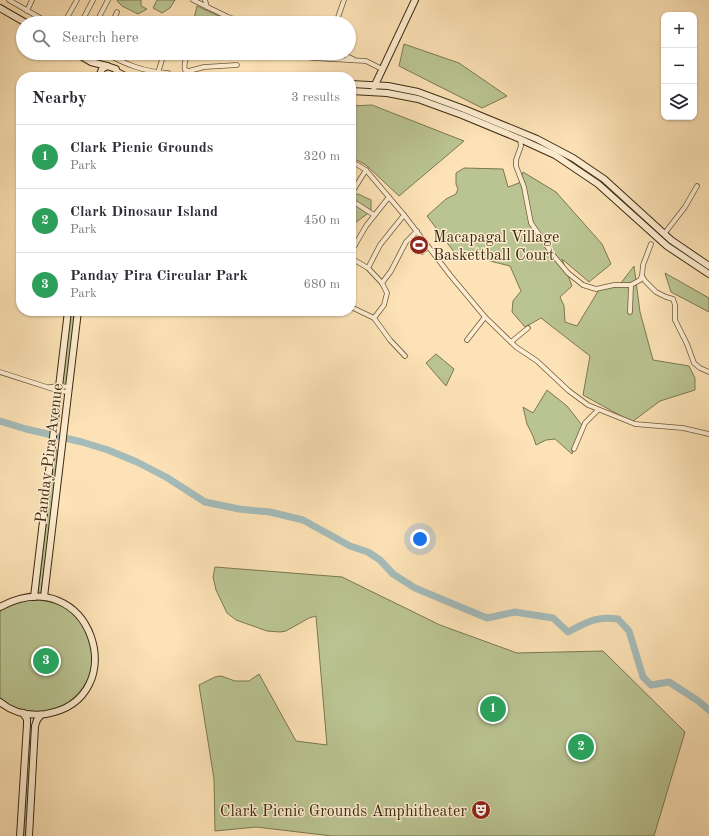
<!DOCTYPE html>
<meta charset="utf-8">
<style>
:root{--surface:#fff;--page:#f2f2f3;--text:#2b2b33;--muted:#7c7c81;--line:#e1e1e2;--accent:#8f2418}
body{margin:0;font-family:"Old Standard TT",serif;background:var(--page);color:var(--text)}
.controls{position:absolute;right:12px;top:12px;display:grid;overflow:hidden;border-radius:8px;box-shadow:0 1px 3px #0004}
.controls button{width:36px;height:36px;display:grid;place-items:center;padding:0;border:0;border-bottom:1px solid var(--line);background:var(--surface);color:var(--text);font:20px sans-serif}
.you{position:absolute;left:420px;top:539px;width:14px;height:14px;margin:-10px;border:3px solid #fff;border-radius:50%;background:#1a73e8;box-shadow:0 0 0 6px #1a73e833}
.badge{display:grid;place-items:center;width:26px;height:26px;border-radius:50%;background:var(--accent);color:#fff;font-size:13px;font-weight:700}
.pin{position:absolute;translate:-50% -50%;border:2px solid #fff;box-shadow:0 1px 4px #0006}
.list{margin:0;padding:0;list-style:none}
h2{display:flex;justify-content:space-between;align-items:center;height:52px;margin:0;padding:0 16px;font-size:17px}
h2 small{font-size:13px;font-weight:400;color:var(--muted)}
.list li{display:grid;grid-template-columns:26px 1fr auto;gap:12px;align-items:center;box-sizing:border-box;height:64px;padding:0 16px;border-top:1px solid var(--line)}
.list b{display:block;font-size:15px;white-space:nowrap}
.list p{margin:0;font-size:13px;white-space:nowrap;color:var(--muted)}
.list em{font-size:13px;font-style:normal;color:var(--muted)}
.icon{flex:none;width:22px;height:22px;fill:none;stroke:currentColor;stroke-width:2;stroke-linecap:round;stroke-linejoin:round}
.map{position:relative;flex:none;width:709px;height:836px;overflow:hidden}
.search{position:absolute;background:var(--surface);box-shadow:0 1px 3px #0004;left:16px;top:16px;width:340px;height:44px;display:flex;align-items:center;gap:10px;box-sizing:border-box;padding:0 14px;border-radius:22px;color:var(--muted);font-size:15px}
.panel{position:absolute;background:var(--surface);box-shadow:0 1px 3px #0004;left:16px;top:72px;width:340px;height:244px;border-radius:16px}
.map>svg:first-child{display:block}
.green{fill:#bac492;stroke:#7c7850}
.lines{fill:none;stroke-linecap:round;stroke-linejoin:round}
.river{stroke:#a4bbb9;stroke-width:7}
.street-casing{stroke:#6d5939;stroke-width:5.5}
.secondary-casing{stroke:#3d2b0f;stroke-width:8}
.street{stroke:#fdecd0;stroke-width:4}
.secondary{stroke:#fdecd0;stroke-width:6}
.labels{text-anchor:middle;stroke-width:3;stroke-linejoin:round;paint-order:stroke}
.poi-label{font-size:16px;fill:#3d2b0f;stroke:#fdecd0;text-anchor:start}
.street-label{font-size:16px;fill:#3d2b0f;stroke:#fdecd0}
</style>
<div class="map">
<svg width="709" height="836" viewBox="0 0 709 836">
<rect width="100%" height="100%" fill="#fce2b6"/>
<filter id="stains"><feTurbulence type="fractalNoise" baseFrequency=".005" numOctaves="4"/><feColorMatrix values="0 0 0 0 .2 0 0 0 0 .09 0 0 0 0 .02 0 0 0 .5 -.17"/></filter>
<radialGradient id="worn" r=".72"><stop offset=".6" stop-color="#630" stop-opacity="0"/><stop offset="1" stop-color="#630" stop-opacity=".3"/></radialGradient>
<g class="green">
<polygon points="118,0 141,0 141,6 147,9 138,14 122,6 117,1"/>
<polygon points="157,0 175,0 170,8 162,13 153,8"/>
<polygon points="197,6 234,23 193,23"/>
<polygon points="404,44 459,63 507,96 482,108 399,66"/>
<polygon points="372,105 464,141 399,196 366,165 351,157 351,106"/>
<polygon points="464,168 503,169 508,187 519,183 523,172 556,192 602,244 611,264 589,282 562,259 572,286 560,297 564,306 565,322 577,326 600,288 621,283 634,266 640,312 653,360 689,366 695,378 695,390 660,401 632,422 583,395 590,356 541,318 525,327 512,312 513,301 521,291 510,266 454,252 427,216 446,199 456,194 458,189 456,184 456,173"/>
<polygon points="358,194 371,200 371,211 351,226 351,195"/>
<polygon points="417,235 429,249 422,255 410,240"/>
<polygon points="665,273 709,298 709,312 671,292"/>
<polygon points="71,311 76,311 67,384 66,386 62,384"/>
<polygon points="436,354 454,369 446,386 426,363"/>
<polygon points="547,390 567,406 582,425 572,454 555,439 546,440 536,445 533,436 527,424 523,407 533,413"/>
<polygon points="55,449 57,450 57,470 41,593 40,594 38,592"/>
<polygon points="215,567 342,577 440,625 517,653 603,651 685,732 654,836 332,836 256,827 215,831 214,779 199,685 215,677 221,676 235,681 249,681 259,674 296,741 327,745 316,616 309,618 286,631 280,632 267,631 236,620 227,613 216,590 213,577"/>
<path d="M39,600C56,602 76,609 85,626C87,630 88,636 89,640C91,645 93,650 93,655C94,690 59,719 25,711C15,709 8,705 0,700V610L22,601Z"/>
<polygon points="29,730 32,730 26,836 22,836"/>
</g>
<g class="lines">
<path class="river" d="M0,421L26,429L82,442L108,450L137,462L166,477L205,502L239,509L270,512L303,520L350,546L368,552L380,560L393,574L415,588L487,618L515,612L553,618L568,632C587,622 596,616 618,619L629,631L643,677L651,685L669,682L697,700L709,710"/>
<g class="street-casing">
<g id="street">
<polyline points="9,0 49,23"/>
<polyline points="193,0 228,17 247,23"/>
<polyline points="205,0 207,7"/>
<polyline points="27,11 32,0"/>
<polyline points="64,23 77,0"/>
<polyline points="81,23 93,0"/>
<polyline points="96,23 108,0"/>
<polyline points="112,23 117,12"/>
<polyline points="336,23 344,0"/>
<path d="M105,53C125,64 144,72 168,73"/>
<path d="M188,53C186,59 183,64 185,70L189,71L204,67L237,65"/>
<polyline points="279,53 314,58 366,61 382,69"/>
<polyline points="340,53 353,59"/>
<polyline points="158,73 164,53"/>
<polyline points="520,139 521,146 516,160 516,166 524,187 531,223 553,255 568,273 583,285 596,289 614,285 631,285 640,280 642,276"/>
<polyline points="351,161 366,170 404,215 450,275 485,317 516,347 537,361 569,391 588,405 635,424 683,428 709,434"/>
<polyline points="351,194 366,170"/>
<polyline points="351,200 374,215"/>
<polyline points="664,234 685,207 697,186"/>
<polyline points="651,244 643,265 642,276 645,281 656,292 666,297 673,299 675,305 675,320 687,344 694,363 700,368 709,372"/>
<polyline points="351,252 366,226 389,197"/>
<polyline points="351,258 368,268"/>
<polyline points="382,283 391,271 406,242 417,231"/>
<polyline points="351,307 374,318 390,340 405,356"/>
<polyline points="630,312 631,285"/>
<polyline points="374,318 384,305 387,293 382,283 368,268 380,245 404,215"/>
<polyline points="467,340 485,317"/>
<polyline points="511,342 528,328"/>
<polyline points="0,372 59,391 68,392"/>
<polyline points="50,387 59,386 69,387"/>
<polyline points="574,449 585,423 598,410"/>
</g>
</g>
<g class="secondary-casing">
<g id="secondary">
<polyline points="0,8 26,23"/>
<polyline points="76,53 91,62 107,66"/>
<polyline points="117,72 127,77"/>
<polyline points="99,77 102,69 107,66 116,69 118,77"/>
<polyline points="351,84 388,86 418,92 464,109 537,139 573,158 604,179 671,240 709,266"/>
<polyline points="374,87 415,0"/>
<polyline points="351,91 387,93 418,99 462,115 520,139 555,155 598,184 667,246 709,274"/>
<polyline points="34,597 68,311"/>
<polyline points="44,597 78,311"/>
<path d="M0,607C92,558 135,699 46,714C30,716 13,713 0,702"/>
<polyline points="20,836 27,725 27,719 23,713"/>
<polyline points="29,836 35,726 37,720 41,715"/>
</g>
</g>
<use href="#street" class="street"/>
<use href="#secondary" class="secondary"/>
</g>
<defs>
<g id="stadium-disc" transform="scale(1)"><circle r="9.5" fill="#8f2418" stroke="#fdecd0"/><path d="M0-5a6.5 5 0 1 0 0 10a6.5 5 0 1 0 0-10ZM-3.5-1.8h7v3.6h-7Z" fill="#fff"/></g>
<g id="theatre-disc" transform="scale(1)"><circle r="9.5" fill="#8f2418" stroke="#fdecd0"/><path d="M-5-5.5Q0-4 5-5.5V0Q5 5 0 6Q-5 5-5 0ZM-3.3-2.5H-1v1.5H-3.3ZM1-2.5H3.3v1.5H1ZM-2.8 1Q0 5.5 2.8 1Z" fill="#fff"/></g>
</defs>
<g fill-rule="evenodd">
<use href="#stadium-disc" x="419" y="245"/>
<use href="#theatre-disc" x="481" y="810"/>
</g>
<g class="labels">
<g class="poi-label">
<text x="433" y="242">Macapagal Village<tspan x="433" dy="18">Baskettball Court</tspan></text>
<text x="467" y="816" text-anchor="end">Clark Picnic Grounds Amphitheater</text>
</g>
<g class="street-label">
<text transform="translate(48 453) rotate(-83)" y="6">Panday Pira Avenue</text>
</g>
</g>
<rect width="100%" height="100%" filter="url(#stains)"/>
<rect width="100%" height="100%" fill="url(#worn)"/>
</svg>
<div class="controls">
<button>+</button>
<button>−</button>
<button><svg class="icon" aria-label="layers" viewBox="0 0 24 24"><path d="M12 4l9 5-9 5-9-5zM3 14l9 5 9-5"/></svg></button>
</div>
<div class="you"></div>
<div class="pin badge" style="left:493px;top:709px;background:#2e9e5b">1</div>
<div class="pin badge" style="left:581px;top:747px;background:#2e9e5b">2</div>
<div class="pin badge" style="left:46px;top:661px;background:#2e9e5b">3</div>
<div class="search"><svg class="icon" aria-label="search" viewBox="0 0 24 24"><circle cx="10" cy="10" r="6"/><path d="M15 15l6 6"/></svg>Search here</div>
<section class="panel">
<h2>Nearby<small>3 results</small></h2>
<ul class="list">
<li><span class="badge" style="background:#2e9e5b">1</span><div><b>Clark Picnic Grounds</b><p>Park</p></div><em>320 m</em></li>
<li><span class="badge" style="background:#2e9e5b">2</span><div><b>Clark Dinosaur Island</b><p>Park</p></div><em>450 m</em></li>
<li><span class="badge" style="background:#2e9e5b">3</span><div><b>Panday Pira Circular Park</b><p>Park</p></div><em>680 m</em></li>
</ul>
</section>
</div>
